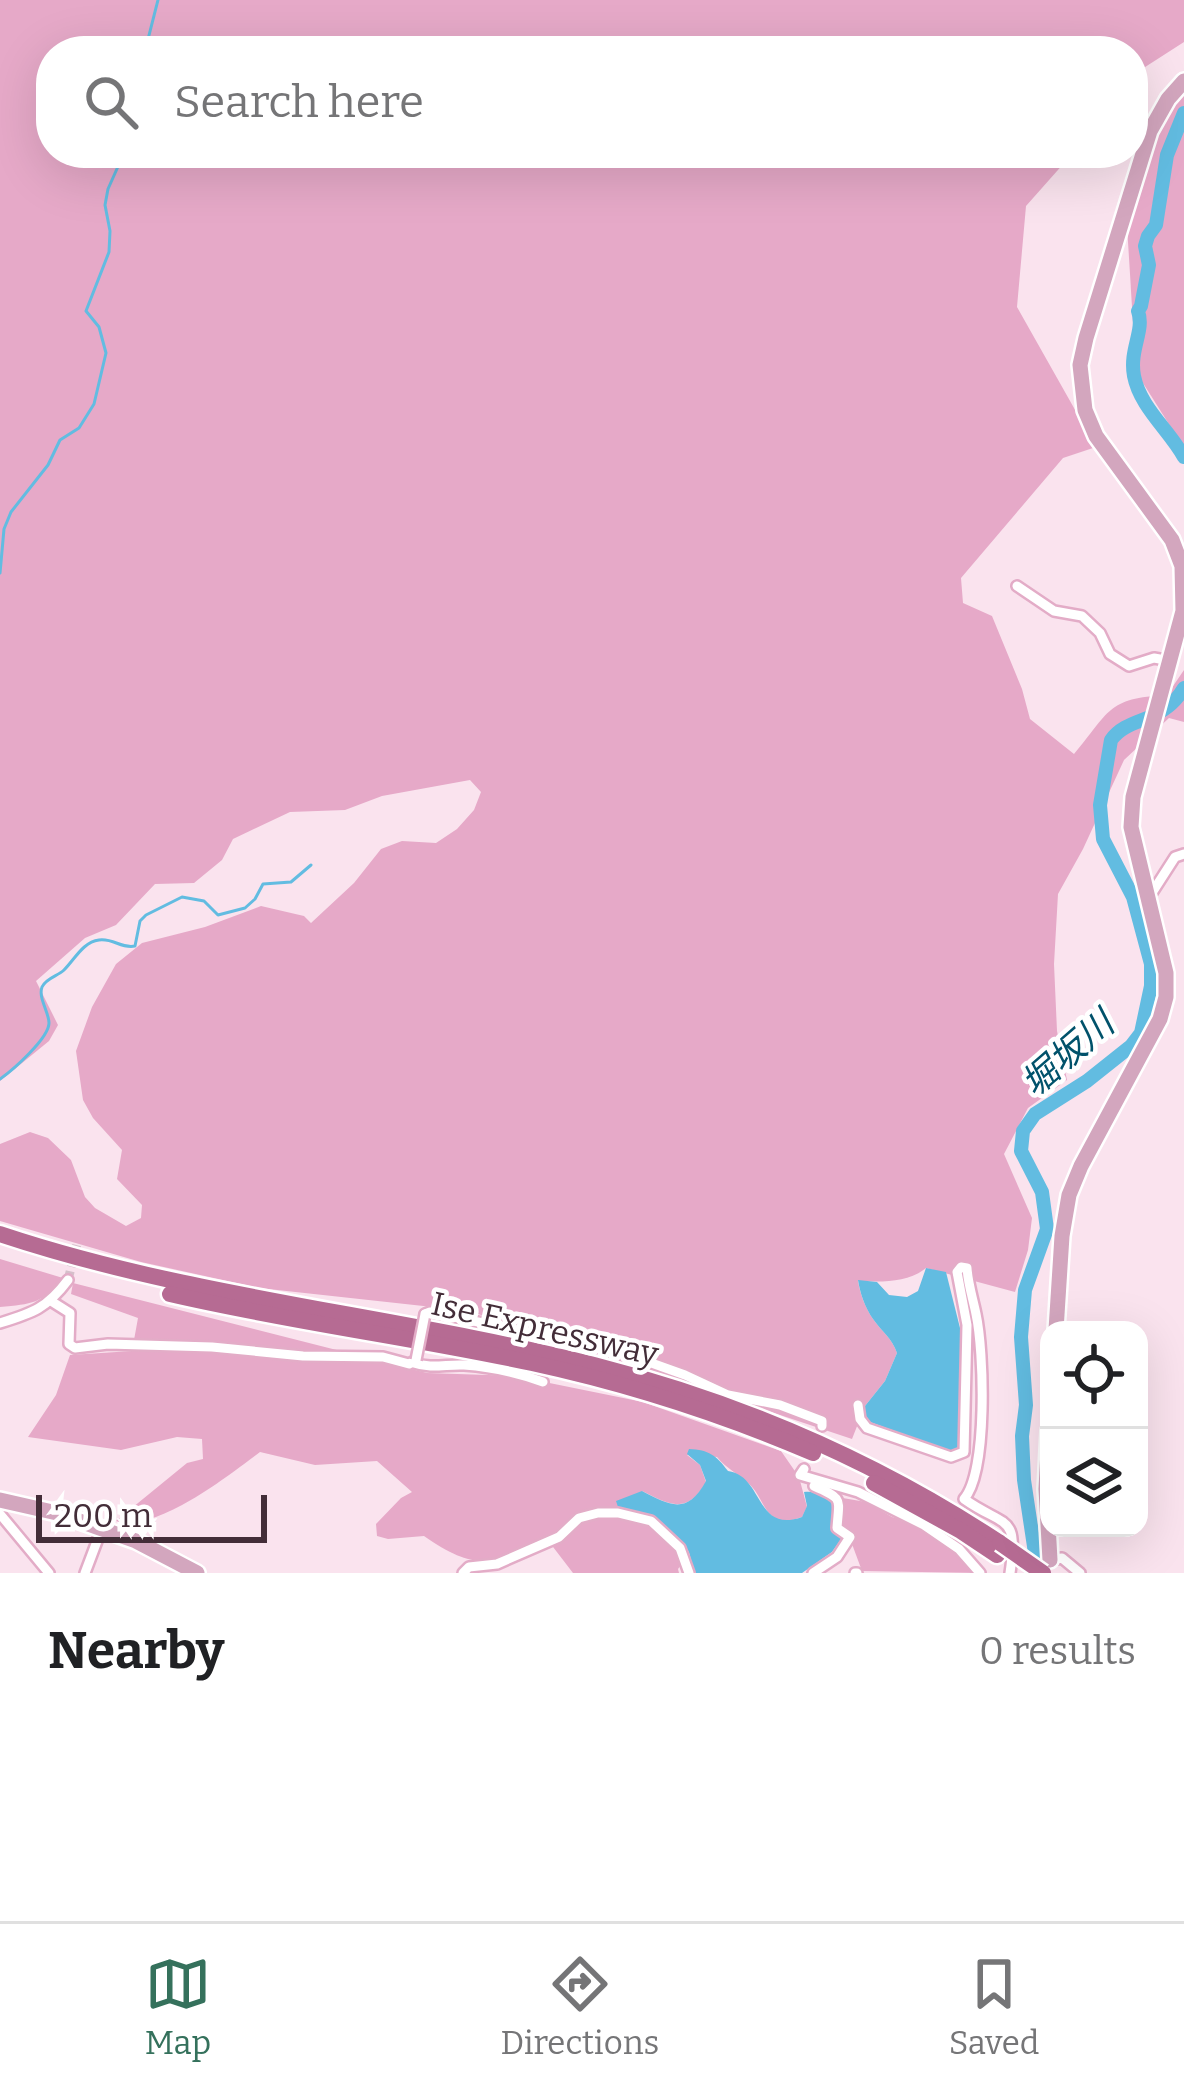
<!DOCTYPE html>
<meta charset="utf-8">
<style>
:root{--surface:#fff;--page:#f2f2f2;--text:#202124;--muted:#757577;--line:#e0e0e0;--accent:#35715c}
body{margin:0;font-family:Bitter,"Noto Sans JP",serif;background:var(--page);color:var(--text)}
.controls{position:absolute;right:36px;bottom:36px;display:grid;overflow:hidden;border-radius:24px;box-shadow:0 12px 48px #0002}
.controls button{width:108px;height:108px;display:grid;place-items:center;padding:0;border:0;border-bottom:3px solid var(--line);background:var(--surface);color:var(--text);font:60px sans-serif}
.scale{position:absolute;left:36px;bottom:30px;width:231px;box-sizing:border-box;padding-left:12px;border:6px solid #432d38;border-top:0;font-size:33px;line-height:42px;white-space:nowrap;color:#432d38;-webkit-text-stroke:9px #fff;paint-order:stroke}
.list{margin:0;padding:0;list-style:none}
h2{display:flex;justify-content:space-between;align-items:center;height:156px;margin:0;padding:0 48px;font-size:51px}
h2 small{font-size:39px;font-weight:400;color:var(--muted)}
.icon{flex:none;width:66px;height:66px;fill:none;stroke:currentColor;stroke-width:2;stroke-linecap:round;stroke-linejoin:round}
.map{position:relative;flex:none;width:1184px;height:1573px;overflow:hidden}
.search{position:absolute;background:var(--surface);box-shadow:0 12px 48px #0002;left:36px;right:36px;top:36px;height:132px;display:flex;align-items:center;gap:30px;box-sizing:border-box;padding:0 42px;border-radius:48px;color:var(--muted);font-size:45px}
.sheet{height:348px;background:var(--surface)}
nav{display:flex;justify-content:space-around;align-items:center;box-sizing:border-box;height:168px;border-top:3px solid var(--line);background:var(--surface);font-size:33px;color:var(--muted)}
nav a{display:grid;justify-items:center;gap:6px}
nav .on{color:var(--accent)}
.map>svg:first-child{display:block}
.green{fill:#e6a9c8}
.water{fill:#62bce1}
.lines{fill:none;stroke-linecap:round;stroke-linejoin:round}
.stream{stroke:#62bce1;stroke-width:3}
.river{stroke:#62bce1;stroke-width:14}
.minor-tunnel{stroke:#d5bfca;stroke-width:9;stroke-dasharray:9 4.5;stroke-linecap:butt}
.minor-casing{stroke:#e3acc7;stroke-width:14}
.primary-casing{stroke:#fff;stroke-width:20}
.motorway-casing{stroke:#fff;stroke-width:21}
.minor{stroke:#fff;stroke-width:9}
.primary{stroke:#d3a6be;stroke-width:15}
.motorway{stroke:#b66b93;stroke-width:16}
.minor-bridge-casing{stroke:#e3acc7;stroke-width:14;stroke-linecap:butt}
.motorway-bridge-casing{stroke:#fff;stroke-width:21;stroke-linecap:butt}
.minor-bridge{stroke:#fff;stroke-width:9}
.motorway-bridge{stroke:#b66b93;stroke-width:16}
.labels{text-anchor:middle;stroke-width:9;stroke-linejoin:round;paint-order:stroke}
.street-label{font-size:33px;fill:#432d38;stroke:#fff}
.water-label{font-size:36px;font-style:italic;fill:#01526b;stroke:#fff}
</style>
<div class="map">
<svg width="1184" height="1573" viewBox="0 0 1184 1573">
<rect width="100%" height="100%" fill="#fae3ee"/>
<g class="green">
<path d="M0,0H1184V42L1142,69L1133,80V51H51V153H1073L1026,206L1017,307L1096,447L1063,458L961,578L963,603L992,616L1022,689L1030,719L1074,754C1110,712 1106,698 1167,695L1184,670V722L1169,718L1124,760L1083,849L1058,894L1054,964L1057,1031L1067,1080L1028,1108L1004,1154L1032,1218L1028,1250L1015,1292L926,1268C908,1283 882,1282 858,1281C860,1293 865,1308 873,1319C882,1332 892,1338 897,1353L885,1381L865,1406L852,1439L469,1311L259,1288L141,1262L0,1221V1144L30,1132L48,1138L71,1160L85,1197L95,1208L126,1226L141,1218L142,1205L117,1179L122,1150L93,1118L83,1100L76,1051L92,1007L116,964L142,943L205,927L261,906L304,916L311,923L354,883L381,849L402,841L436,843L457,829L474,810L481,792L470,780L382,796L345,810L290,812L233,839L222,860L194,883L155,884L116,925L85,938L36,981L58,1025L49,1041L0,1081Z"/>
<polygon points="1184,81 1184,448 1136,372 1126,209 1150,131"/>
<path d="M0,1259L63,1278C42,1304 32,1304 0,1307Z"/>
<path d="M73,1283L427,1373L515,1376L643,1402L781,1451L799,1477L807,1507L802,1517C763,1531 767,1499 748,1483C737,1473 727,1469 717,1457L687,1455L700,1465L706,1482C687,1515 670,1505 642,1491L644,1516L681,1543L690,1553L678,1569L679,1573H573L550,1543C491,1563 477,1573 424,1536L388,1539L377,1536L376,1524L401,1498L412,1492L377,1461L315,1465L260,1452C228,1476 156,1533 116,1521L187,1463L203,1459L202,1439L177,1437L121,1450L28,1437L56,1395L70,1355L132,1351L138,1318L71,1294Z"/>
<polygon points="837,1497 866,1502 892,1517 928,1527 980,1573 862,1571 852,1544 840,1532"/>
</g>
<g class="water">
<path d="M926,1268L946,1272L960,1328V1447L952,1452L859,1418L865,1406L885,1381L897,1353C892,1338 882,1332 873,1319C865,1308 860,1293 858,1280L877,1282L889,1295L907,1297L918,1291Z"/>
<path d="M689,1449C709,1450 716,1455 728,1471C764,1476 755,1534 802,1517L807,1506L804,1492C817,1491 828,1495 837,1506L835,1530L842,1538L832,1552L802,1573H694C693,1570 690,1555 689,1552C678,1532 638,1514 618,1507L616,1501L642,1491C671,1506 687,1515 706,1481L700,1465L687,1454Z"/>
</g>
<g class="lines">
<g class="stream">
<polyline points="145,51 158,0"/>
<polyline points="0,573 4,529 11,512 48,465 60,440 79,428 94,404 106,353 99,327 86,311 109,252 110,231 105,205 108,189 124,153"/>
<path d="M0,1079C13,1070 49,1038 49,1023C49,1012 38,998 42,987C46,978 58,976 64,970C75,959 83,942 99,940C114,938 121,949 135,946L140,921L146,915L182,897L204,901L218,915L245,908L255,899L263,884L291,882L311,865"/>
</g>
<g class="river">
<path d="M1184,113L1167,155L1156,225L1148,236L1145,246L1149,265L1141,306L1138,311C1145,331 1129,349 1134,376C1140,407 1169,430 1184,457"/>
<path d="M1035,1573V1553L1024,1480L1022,1436L1026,1405L1021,1337L1025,1290L1047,1229L1042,1192L1021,1151L1023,1131L1035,1114L1087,1081L1131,1046L1141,1033L1151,986V964L1133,897L1103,839L1100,805L1111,740C1129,715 1162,725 1184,688"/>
</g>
<polyline class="minor-tunnel" points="68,1280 77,1244"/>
<g class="minor-casing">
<g id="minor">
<polyline points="1017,586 1054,611 1082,616 1100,633 1110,654 1129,666 1154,658 1171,661"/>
<polyline points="1148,899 1175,857 1184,854"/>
<polyline points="51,1301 70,1313 69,1344 75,1348 108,1344 212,1347 303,1356 383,1357 409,1364 416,1360"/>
<polyline points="425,1314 430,1312 531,1333 552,1333 576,1336 685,1375 728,1395 780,1405 822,1421 822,1426"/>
<path d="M0,1323C33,1313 47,1308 68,1280"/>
<path d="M414,1363C431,1369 447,1364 464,1365C492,1367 516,1372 543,1382"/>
<path d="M858,1405L860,1419L867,1428L951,1457L964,1452L967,1325L957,1272L961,1267L967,1268C968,1284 973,1299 976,1314C984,1351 988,1472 964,1499C1005,1528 1019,1513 1010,1573"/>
<polyline points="804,1469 800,1475 858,1492 924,1525 959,1549 980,1573"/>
<polyline points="0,1514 49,1573"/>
<polyline points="1050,1560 1062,1558 1080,1573"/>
<polyline points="85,1573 102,1528"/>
<polyline points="463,1573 469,1567 497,1564 559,1537 579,1518 598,1513 618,1513 651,1521 680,1548 689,1573"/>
<path d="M813,1573L837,1557L850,1537L837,1528C839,1498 844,1499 814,1486"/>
<polyline points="855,1573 857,1573"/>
</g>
</g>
<g class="primary-casing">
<g id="primary">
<polyline points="1056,1330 1062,1236 1069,1195 1081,1166 1160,1019 1166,997 1166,973 1131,827 1133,797 1183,611 1182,566 1172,540 1096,436 1085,410 1080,365 1086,338 1150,131 1168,99 1184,81"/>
<polyline points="1049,1431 1046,1489 1050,1560"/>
<polyline points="0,1500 57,1513 136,1541 197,1573"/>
</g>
</g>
<g class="motorway-casing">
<g id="motorway">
<path d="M0,1234C195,1299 397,1315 594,1365C738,1402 876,1461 1000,1543"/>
<path d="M170,1294C290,1322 412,1337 532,1363C629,1384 722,1414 813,1453"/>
<polyline points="874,1483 961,1531 997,1555"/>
</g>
</g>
<use href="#minor" class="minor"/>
<use href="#primary" class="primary"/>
<use href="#motorway" class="motorway"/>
<g class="minor-bridge-casing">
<polyline id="minor-bridge" points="416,1360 425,1314"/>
</g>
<g class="motorway-bridge-casing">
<polyline id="motorway-bridge" points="1000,1543 1043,1573"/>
</g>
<use href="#minor-bridge" class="minor-bridge"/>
<use href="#motorway-bridge" class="motorway-bridge"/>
</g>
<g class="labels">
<g class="street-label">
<text transform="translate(545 1328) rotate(13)" y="12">Ise Expressway</text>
</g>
<g class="water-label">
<text transform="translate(1067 1053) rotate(-41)" y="13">堀坂川</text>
</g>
</g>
</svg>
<div class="controls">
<button><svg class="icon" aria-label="locate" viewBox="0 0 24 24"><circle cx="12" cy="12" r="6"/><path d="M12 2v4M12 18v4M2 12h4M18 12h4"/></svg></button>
<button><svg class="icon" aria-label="layers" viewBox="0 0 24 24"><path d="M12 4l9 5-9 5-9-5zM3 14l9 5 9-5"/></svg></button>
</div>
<div class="scale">200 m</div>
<div class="search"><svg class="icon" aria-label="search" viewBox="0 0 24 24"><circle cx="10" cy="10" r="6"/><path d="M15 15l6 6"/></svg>Search here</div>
</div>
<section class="sheet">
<h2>Nearby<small>0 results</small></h2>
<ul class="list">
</ul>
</section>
<nav>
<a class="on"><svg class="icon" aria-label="map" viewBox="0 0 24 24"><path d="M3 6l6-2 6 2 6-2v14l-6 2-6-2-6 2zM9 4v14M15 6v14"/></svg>Map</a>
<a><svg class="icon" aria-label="directions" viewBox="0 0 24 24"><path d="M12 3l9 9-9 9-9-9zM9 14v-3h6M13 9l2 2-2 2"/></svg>Directions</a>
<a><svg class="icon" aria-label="saved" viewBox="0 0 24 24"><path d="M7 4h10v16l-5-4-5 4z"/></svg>Saved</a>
</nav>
